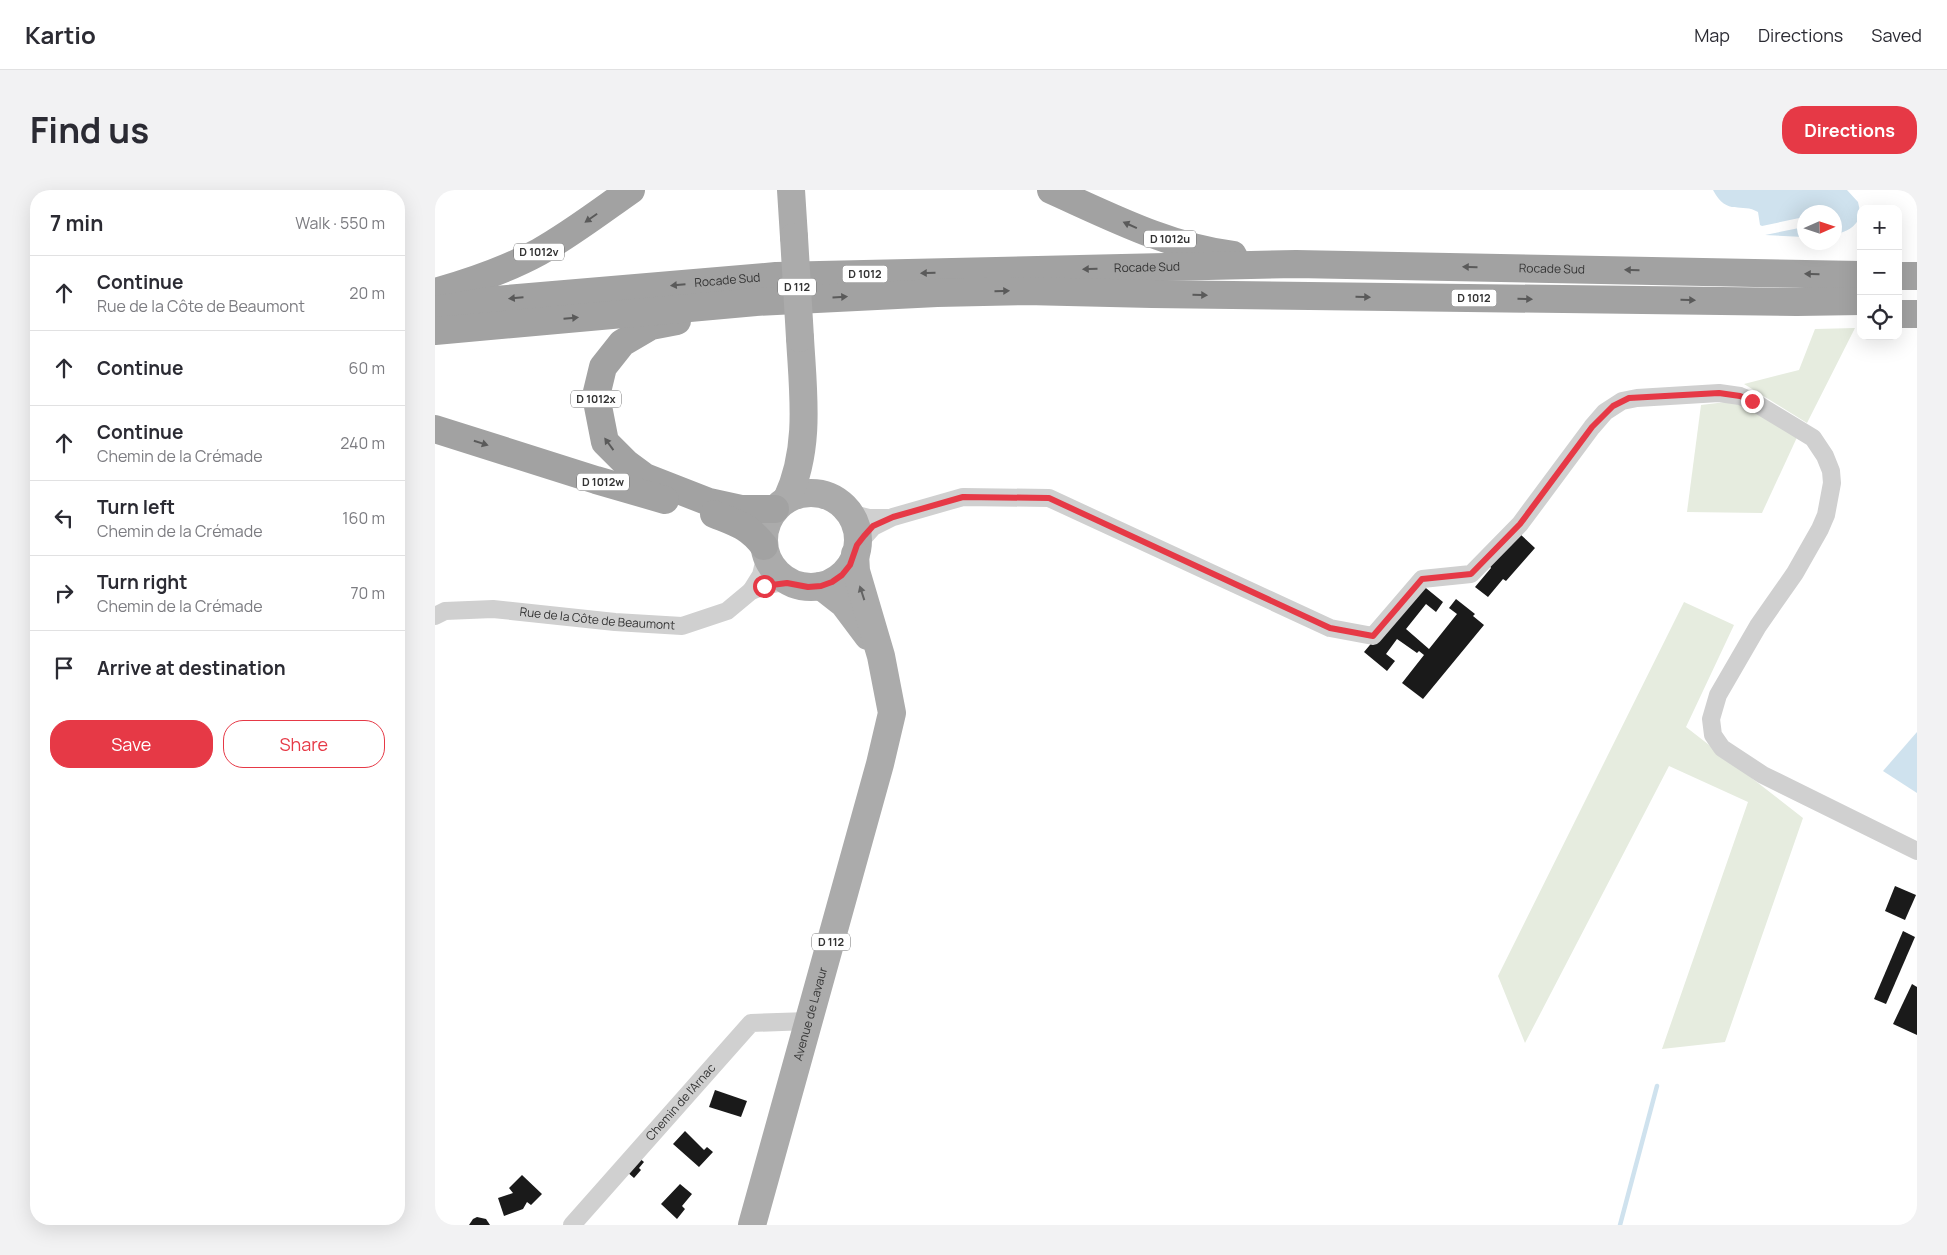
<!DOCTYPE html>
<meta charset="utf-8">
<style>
:root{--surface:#fff;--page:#f2f2f3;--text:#2b2b33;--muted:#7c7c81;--line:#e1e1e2;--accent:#e63946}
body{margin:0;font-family:Manrope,sans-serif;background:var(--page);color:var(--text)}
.controls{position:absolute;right:15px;top:15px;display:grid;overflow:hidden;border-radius:10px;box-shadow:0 5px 20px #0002}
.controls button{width:45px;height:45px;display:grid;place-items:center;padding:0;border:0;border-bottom:1px solid var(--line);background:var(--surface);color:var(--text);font:25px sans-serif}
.compass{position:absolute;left:1362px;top:15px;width:45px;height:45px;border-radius:50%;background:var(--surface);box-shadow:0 5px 20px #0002;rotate:87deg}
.stop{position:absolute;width:15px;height:15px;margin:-11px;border:4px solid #e63946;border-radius:50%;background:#fff}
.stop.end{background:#e63946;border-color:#fff;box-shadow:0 1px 5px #0008}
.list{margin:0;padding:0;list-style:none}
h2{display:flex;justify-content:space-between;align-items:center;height:65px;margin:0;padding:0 20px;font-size:21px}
h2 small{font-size:16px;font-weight:400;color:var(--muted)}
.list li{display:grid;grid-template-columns:32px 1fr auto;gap:15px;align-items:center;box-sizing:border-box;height:75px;padding:0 20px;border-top:1px solid var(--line)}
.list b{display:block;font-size:19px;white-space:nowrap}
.list p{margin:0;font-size:16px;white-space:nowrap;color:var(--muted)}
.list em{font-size:16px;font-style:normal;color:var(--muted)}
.actions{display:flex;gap:10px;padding:15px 20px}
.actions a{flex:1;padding:11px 0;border:1px solid var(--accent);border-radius:20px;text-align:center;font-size:18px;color:var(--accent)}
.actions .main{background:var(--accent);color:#fff}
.icon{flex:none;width:28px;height:28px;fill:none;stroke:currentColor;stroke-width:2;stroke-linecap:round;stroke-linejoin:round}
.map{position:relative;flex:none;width:1482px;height:1035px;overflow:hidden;border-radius:20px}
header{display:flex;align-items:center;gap:30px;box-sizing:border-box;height:70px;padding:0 25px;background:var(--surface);border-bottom:1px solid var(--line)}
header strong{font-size:24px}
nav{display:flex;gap:28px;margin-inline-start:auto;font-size:18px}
.intro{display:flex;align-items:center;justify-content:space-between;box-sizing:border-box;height:120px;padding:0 30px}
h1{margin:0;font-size:35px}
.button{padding:12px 22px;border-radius:20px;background:var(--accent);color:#fff;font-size:18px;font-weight:700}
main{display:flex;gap:30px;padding:0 30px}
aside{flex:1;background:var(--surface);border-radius:20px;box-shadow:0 5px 20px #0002}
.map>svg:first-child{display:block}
.green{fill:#e6ecdf}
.water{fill:#cfe2ee}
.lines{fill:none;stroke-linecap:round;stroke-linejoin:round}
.stream{stroke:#cfe2ee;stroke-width:4.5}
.building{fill:#1a1a1a}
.minor{stroke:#d0d0d0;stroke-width:18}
.primary{stroke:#ababab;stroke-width:28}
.trunk{stroke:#a2a2a2;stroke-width:28}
.primary-bridge{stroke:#ababab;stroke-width:28}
.oneway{fill:#5a5a5a}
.oneway2{fill:#636363}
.route{stroke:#e63946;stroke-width:6}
.labels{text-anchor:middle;stroke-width:5;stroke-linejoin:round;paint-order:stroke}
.shield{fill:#fff;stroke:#707070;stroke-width:1}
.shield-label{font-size:11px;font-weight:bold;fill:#333}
.street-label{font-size:12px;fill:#333;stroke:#fff}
</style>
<header>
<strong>Kartio</strong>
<nav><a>Map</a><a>Directions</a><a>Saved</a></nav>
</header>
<div class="intro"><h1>Find us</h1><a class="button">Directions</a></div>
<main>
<aside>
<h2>7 min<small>Walk · 550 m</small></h2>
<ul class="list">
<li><svg class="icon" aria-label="ahead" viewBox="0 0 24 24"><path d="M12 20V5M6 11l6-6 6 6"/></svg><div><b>Continue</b><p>Rue de la Côte de Beaumont</p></div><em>20 m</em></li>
<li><svg class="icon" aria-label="ahead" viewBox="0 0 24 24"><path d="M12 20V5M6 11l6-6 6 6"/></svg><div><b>Continue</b></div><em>60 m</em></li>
<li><svg class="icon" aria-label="ahead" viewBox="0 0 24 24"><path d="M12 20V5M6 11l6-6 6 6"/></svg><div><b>Continue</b><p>Chemin de la Crémade</p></div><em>240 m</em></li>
<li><svg class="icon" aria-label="left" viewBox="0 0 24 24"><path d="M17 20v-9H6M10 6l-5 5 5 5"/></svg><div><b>Turn left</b><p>Chemin de la Crémade</p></div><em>160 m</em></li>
<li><svg class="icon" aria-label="right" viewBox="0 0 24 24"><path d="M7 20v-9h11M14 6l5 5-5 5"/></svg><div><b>Turn right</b><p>Chemin de la Crémade</p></div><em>70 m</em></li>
<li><svg class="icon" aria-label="arrive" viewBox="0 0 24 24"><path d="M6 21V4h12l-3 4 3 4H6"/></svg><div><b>Arrive at destination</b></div></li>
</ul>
<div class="actions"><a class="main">Save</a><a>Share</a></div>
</aside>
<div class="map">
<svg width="1482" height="1035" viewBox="0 0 1482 1035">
<rect width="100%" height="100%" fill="#fff"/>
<g class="green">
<polygon points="1420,138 1372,233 1309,194 1364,180 1380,139"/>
<polygon points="1291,212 1312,216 1364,243 1327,323 1252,322 1266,215"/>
<polygon points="1249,412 1299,435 1251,537 1368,628 1290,852 1227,859 1313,612 1234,576 1090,853 1063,786"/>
</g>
<g class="water">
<path d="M1278,0H1412L1423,12L1426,26C1419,38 1412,42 1400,44V22H1370L1369,27L1327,36L1325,35L1323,22C1307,12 1292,27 1278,0Z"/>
<polygon points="1369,37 1369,47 1330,45"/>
<polygon points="1482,542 1482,603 1448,581"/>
</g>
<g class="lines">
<polyline class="stream" points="1185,1035 1222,896"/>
</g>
<g class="building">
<polygon points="1085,344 1100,358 1071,391 1068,389 1053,407 1040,397 1056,378 1055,376"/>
<polygon points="986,394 1008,412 1001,422 991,414 971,439 994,459 1022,424 1014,418 1021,409 1040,424 1038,426 1049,435 988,509 967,493 989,465 984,461 982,463 962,449 951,464 960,471 952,481 929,462"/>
<polygon points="1460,696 1481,705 1470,730 1450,721"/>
<polygon points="1468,741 1480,747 1451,814 1439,809"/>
<polygon points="1477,794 1482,797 1482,845 1458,834"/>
<polygon points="280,900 312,911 306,927 274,917"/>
<polygon points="250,941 269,960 272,957 278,962 264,977 238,954"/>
<polygon points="203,967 209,972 204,978 206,980 199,988 191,981"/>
<polygon points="87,985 107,1004 96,1015 92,1012 88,1019 69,1026 63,1008 78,1003 74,998"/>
<polygon points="245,994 257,1004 247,1016 250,1019 242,1029 226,1014"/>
<polygon points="42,1027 51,1029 55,1035 34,1035 38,1029"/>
</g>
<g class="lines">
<g class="minor">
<polyline points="414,323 434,328 453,328"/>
<polyline points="422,355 438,337 458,327 528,307 614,308 895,438 938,446 987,389 1036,384 1085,334 1157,237 1170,222 1187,211 1202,208 1284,203 1305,206 1317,211 1378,248 1390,266 1396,281 1397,293 1391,325 1385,339 1360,383 1323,436 1283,505 1276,529 1278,545 1287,558 1328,585 1482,661"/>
<polyline points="316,401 326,385 331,365"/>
<path id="s1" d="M0,426L10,421L58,419L180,432L247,436L292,421L316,401L329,396L343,393L361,395"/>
<path id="s2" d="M137,1035L316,833L374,831"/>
</g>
<g class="primary">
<polyline points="356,0 359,47"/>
<circle cx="376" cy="350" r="47"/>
<path d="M352,309C376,258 368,202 365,148"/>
<polyline points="386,396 409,414 433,446"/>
<path id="s3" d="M317,1035L445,574L457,523L446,466L421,381L420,364"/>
</g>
<g class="trunk">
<path d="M616,0C674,26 734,57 798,65"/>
<polyline points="1463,86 1482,86"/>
<path d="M0,102C36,92 71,80 104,62C136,44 166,21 196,0"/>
<path id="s4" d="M0,120L60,110L341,86L861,74L1426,85"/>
<polyline points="1463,124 1482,124"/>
<polyline points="242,131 216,136 187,153 168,177 161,206 170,252 191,273 210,287 274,312 306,319 340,319"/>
<polyline points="0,141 321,112 502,103 591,101 717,104 1362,112 1426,111"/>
<polyline points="0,239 161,290 230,310"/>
<path d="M279,324C301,333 314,336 329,356"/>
</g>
<polyline class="primary-bridge" points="359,47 365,148"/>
</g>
<defs><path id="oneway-solid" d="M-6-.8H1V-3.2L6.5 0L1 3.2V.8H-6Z" transform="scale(1.25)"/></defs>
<g class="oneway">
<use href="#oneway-solid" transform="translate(156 28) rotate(145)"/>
<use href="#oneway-solid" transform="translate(695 35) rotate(-156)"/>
<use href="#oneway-solid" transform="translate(1035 77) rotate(-179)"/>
<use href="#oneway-solid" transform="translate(655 79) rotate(179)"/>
<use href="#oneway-solid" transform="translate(1197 80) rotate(-179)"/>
<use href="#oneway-solid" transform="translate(493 83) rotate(179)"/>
<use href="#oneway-solid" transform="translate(1377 84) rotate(-179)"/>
<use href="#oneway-solid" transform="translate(243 95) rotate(175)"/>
<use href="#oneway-solid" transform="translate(567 101) rotate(-1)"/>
<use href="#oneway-solid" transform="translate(765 105) rotate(1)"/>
<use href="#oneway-solid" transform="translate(405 107) rotate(-3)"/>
<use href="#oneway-solid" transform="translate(928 107) rotate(1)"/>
<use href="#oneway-solid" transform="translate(81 108) rotate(175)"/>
<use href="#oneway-solid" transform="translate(1090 109) rotate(1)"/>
<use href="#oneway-solid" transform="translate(1253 110) rotate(1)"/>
<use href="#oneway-solid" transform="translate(136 128) rotate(-5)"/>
<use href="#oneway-solid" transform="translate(46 253) rotate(18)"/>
<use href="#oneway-solid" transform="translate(174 254) rotate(-126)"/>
</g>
<use class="oneway2" href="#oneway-solid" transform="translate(427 403) rotate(-108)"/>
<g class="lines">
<polyline class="route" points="329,396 352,393 373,397 386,396 397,392 407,385 415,375 422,355 429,346 438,336 458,327 528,307 614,308 895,438 938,446 987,389 1036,384 1085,334 1157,237 1178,216 1194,208 1284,203 1305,206 1317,211"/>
</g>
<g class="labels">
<g class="shield">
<rect x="709" y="40.5" width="52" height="17" rx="4"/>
<rect x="79" y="53.5" width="50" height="17" rx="4"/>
<rect x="407.5" y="75.5" width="45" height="17" rx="4"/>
<rect x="343" y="88.5" width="38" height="17" rx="4"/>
<rect x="1016.5" y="99.5" width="45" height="17" rx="4"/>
<rect x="136" y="200.5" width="50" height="17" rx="4"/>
<rect x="142" y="283.5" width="52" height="17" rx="4"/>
<rect x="377" y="743.5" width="38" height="17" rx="4"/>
</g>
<g class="shield-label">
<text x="735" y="53">D 1012u</text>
<text x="104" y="66">D 1012v</text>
<text x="430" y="88">D 1012</text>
<text x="362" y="101">D 112</text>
<text x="1039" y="112">D 1012</text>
<text x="161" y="213">D 1012x</text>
<text x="168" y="296">D 1012w</text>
<text x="396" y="756">D 112</text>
</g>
<g class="street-label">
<text dy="4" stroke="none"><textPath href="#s4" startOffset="714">Rocade Sud</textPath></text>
<text dy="4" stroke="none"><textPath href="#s4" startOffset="1119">Rocade Sud</textPath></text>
<text dy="4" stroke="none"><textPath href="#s4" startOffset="294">Rocade Sud</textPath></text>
<text dy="4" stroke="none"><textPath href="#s1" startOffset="164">Rue de la Côte de Beaumont</textPath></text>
<text dy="4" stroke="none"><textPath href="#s3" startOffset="219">Avenue de Lavaur</textPath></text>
<text dy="4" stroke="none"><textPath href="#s2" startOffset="164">Chemin de l'Arnac</textPath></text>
</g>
</g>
</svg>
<div class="controls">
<button>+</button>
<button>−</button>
<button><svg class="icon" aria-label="locate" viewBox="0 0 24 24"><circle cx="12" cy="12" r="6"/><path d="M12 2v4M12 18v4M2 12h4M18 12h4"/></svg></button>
</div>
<svg class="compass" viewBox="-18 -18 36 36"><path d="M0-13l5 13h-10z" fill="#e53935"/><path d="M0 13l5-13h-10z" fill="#7c7c81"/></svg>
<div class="stop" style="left:329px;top:396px"></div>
<div class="stop end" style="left:1317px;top:211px"></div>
</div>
</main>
